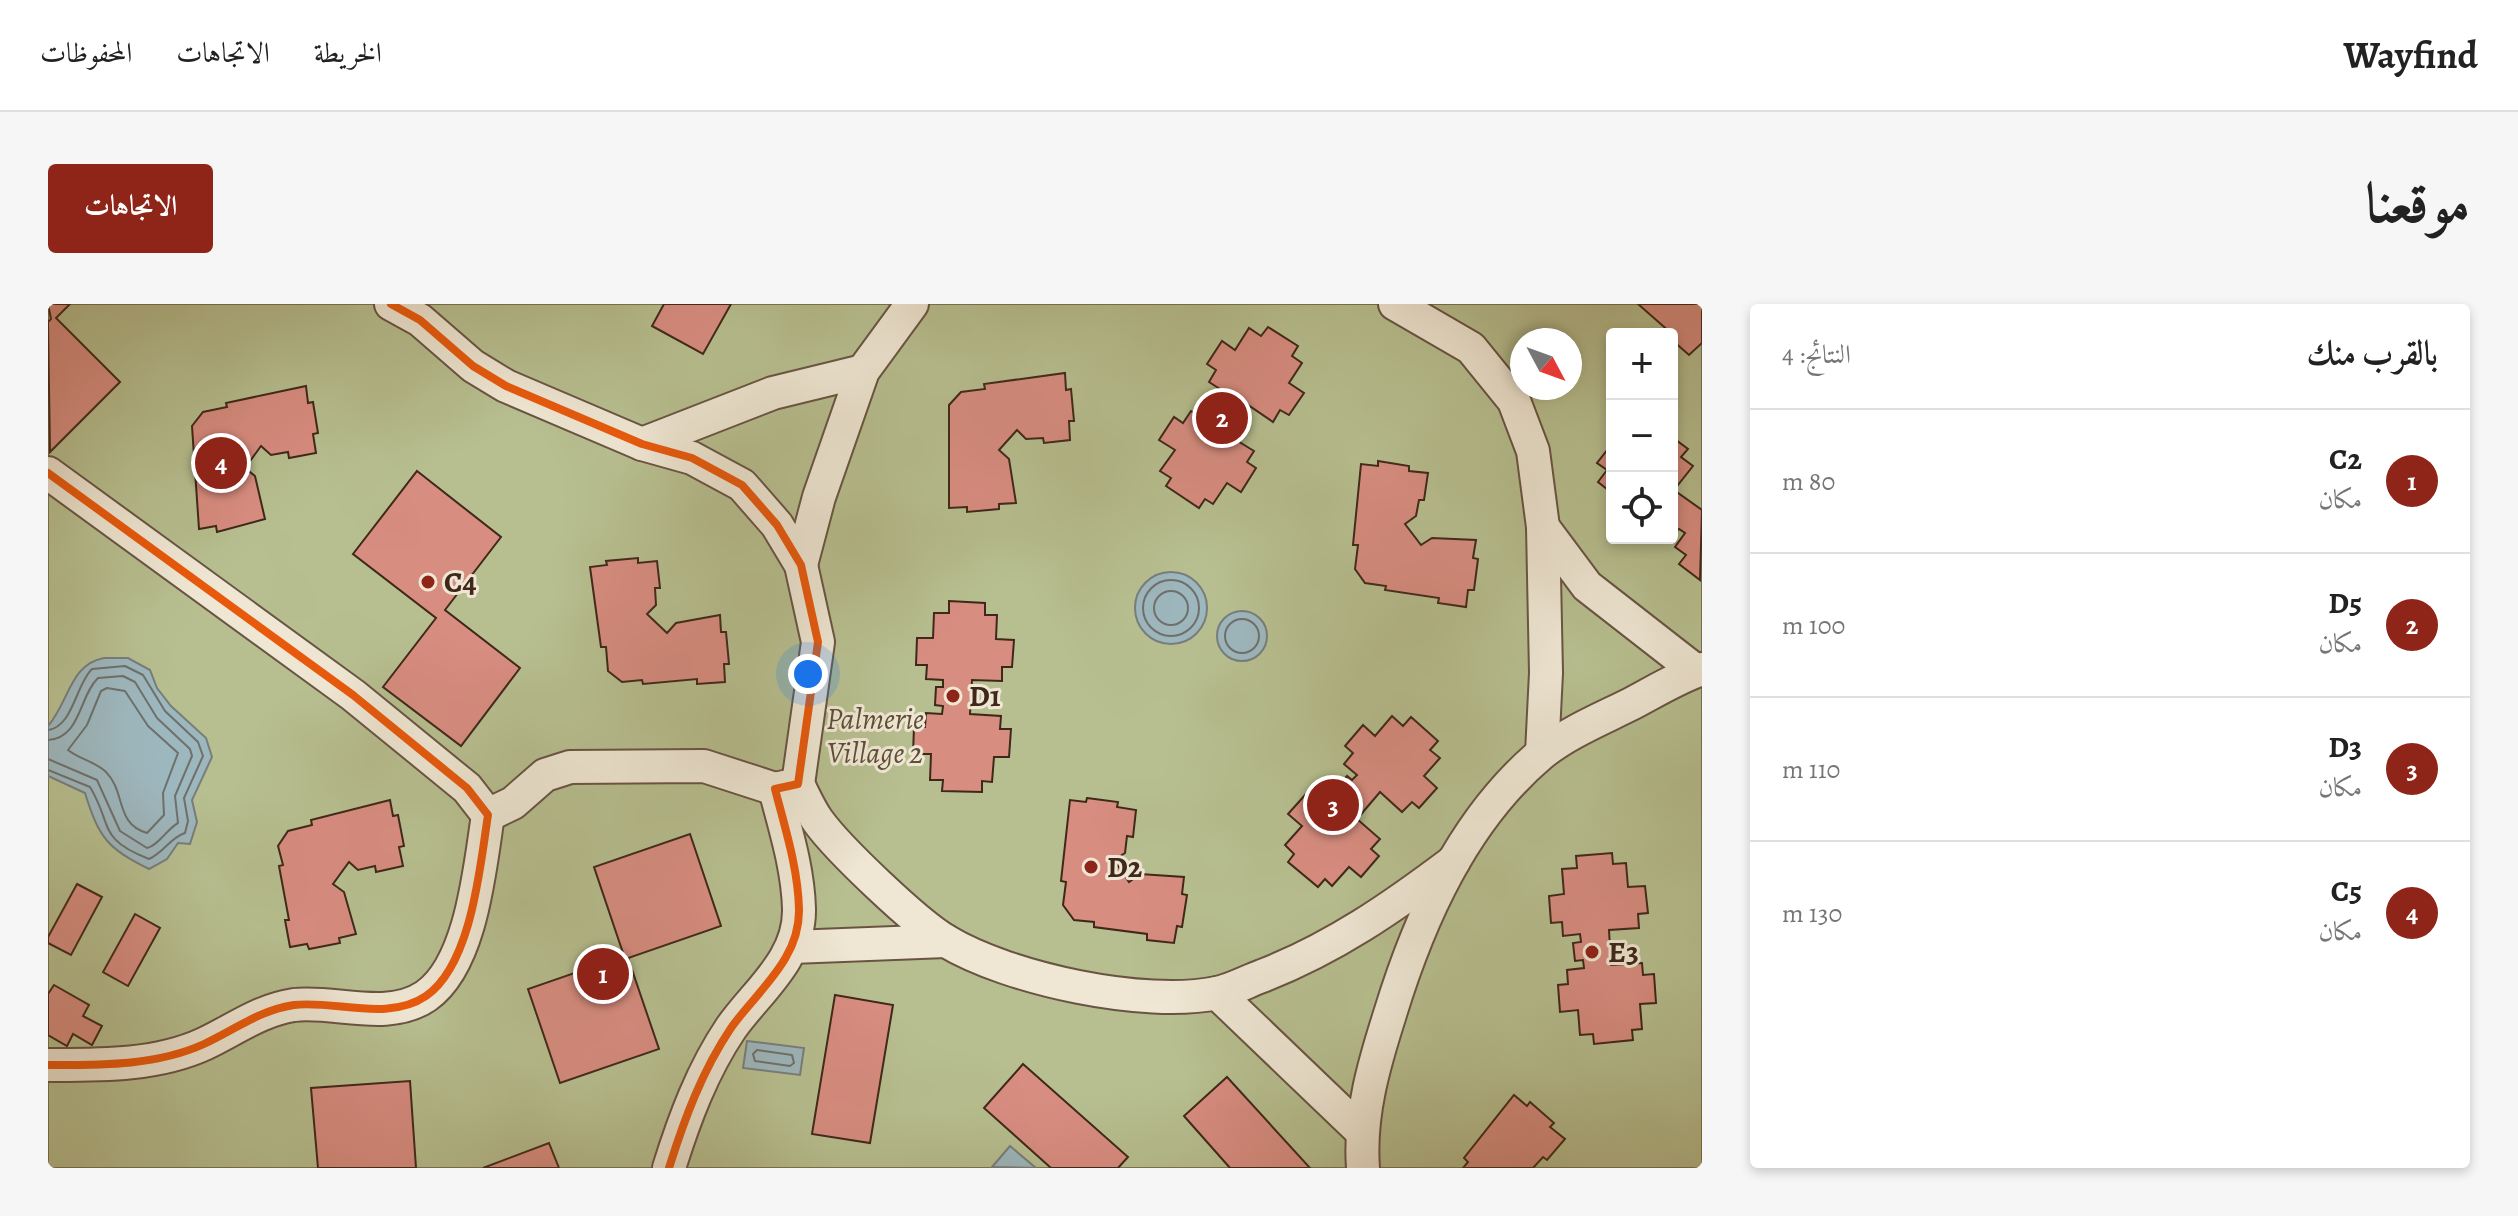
<!DOCTYPE html>
<html lang="ar">
<meta charset="utf-8">
<style>
:root{--surface:#fff;--page:#f6f6f6;--text:#222;--muted:#767676;--line:#e0e0e0;--accent:#8f2418}
body{margin:0;font-family:Alegreya,Amiri,serif;background:var(--page);color:var(--text);direction:rtl}
.controls{position:absolute;right:24px;top:24px;display:grid;overflow:hidden;border-radius:8px;box-shadow:0 4px 12px #0003}
.controls button{width:72px;height:72px;display:grid;place-items:center;padding:0;border:0;border-bottom:2px solid var(--line);background:var(--surface);color:var(--text);font:40px sans-serif}
.compass{position:absolute;left:1462px;top:24px;width:72px;height:72px;border-radius:50%;background:var(--surface);box-shadow:0 4px 12px #0003;rotate:131deg}
.you{position:absolute;left:760px;top:370px;width:28px;height:28px;margin:-20px;border:6px solid #fff;border-radius:50%;background:#1a73e8;box-shadow:0 0 0 12px #1a73e833}
.badge{display:grid;place-items:center;width:52px;height:52px;border-radius:50%;background:var(--accent);color:#fff;font-size:26px;font-weight:700}
.pin{position:absolute;translate:-50% -50%;border:4px solid #fff;box-shadow:0 2px 8px #0006}
.list{margin:0;padding:0;list-style:none}
h2{display:flex;justify-content:space-between;align-items:center;height:104px;margin:0;padding:0 32px;font-size:34px}
h2 small{font-size:26px;font-weight:400;color:var(--muted)}
.list li{display:grid;grid-template-columns:52px 1fr auto;gap:24px;align-items:center;box-sizing:border-box;height:144px;padding:0 32px;border-top:2px solid var(--line)}
.list b{display:block;font-size:30px;white-space:nowrap}
.list p{margin:0;font-size:26px;white-space:nowrap;color:var(--muted)}
.list em{font-size:26px;font-style:normal;color:var(--muted)}
.icon{flex:none;width:44px;height:44px;fill:none;stroke:currentColor;stroke-width:2;stroke-linecap:round;stroke-linejoin:round}
.map{position:relative;flex:none;width:1654px;height:864px;overflow:hidden;direction:ltr;border-radius:8px}
header{display:flex;align-items:center;gap:48px;box-sizing:border-box;height:112px;padding:0 40px;background:var(--surface);border-bottom:2px solid var(--line)}
header strong{font-size:38px}
nav{display:flex;gap:44px;margin-inline-start:auto;font-size:28px}
.intro{display:flex;align-items:center;justify-content:space-between;box-sizing:border-box;height:192px;padding:0 48px}
h1{margin:0;font-size:56px}
.button{padding:20px 36px;border-radius:8px;background:var(--accent);color:#fff;font-size:28px;font-weight:700}
main{display:flex;gap:48px;padding:0 48px}
aside{flex:1;background:var(--surface);border-radius:8px;box-shadow:0 4px 12px #0003}
.map>svg:first-child{display:block}
.green{fill:#b7bf90;stroke:#7b7455;stroke-width:2;fill-rule:evenodd}
.water{fill:#9db7be;stroke:#777e7c;stroke-width:2}
.lines{fill:none;stroke-linecap:round;stroke-linejoin:round}
.shore{stroke:#6e706c;stroke-width:2}
.building{fill:#d88d81;stroke:#3f281a;stroke-width:2}
.minor-casing{stroke:#695443;stroke-width:36}
.minor{stroke:#efe7d4;stroke-width:32}
.cycleway-casing{stroke:#efe7d4;stroke-width:13}
.cycleway{stroke:#e8590c;stroke-width:8}
.poi-dot{fill:#8f2418;stroke:#efe7d4;stroke-width:3}
.labels{text-anchor:middle;stroke-width:6;stroke-linejoin:round;paint-order:stroke}
.poi-label{font-size:30px;font-weight:bold;fill:#3f281a;stroke:#efe7d4;text-anchor:start}
.park-label{font-size:30px;font-style:italic;fill:#5d4e38;stroke:#efe7d4}
</style>
<header>
<strong>Wayfind</strong>
<nav><a>الخريطة</a><a>الاتجاهات</a><a>المحفوظات</a></nav>
</header>
<div class="intro"><h1>موقعنا</h1><a class="button">الاتجاهات</a></div>
<main>
<aside>
<h2>بالقرب منك<small>النتائج: 4</small></h2>
<ul class="list">
<li><span class="badge">1</span><div><b>C2</b><p>مكان</p></div><em>80 m</em></li>
<li><span class="badge">2</span><div><b>D5</b><p>مكان</p></div><em>100 m</em></li>
<li><span class="badge">3</span><div><b>D3</b><p>مكان</p></div><em>110 m</em></li>
<li><span class="badge">4</span><div><b>C5</b><p>مكان</p></div><em>130 m</em></li>
</ul>
</aside>
<div class="map">
<svg width="1654" height="864" viewBox="0 0 1654 864">
<rect width="100%" height="100%" fill="#e6dabd"/>
<filter id="stains"><feTurbulence type="fractalNoise" baseFrequency=".0025" numOctaves="4"/><feColorMatrix values="0 0 0 0 .2 0 0 0 0 .09 0 0 0 0 .02 0 0 0 .5 -.17"/></filter>
<radialGradient id="worn" r=".72"><stop offset=".6" stop-color="#630" stop-opacity="0"/><stop offset="1" stop-color="#630" stop-opacity=".3"/></radialGradient>
<path class="green" d="M0,0H1654V864H0ZM1564,30H1624V234H1564ZM1474,36H1522V84H1474Z"/>
<g class="water">
<circle cx="1123" cy="304" r="36"/>
<circle cx="1194" cy="332" r="25"/>
<path d="M56,354H80L102,366L109,384L123,402L158,434L164,453L144,496L149,518L142,540L130,539L119,555L101,565C59,544 51,534 37,489L0,472V422C21,398 22,360 56,354Z"/>
<polygon points="699,737 756,744 752,771 695,764"/>
<polygon points="962,842 988,864 944,863"/>
</g>
<g class="lines">
<g class="shore">
<circle cx="1123" cy="304" r="28"/>
<circle cx="1123" cy="304" r="17"/>
<circle cx="1194" cy="332" r="17"/>
<path d="M59,384L77,387L100,422L130,449L115,489L116,511L99,529C67,520 78,488 58,468C48,458 31,455 20,446L39,421L53,387Z"/>
<path d="M0,426C25,423 28,380 44,365L77,362L95,371L117,407L150,438L155,452L136,494L140,517L137,529C122,534 116,548 101,555C49,535 65,521 42,483L0,466"/>
<path d="M0,436C33,434 31,392 50,374L75,372L87,378L109,414L142,445L144,452L127,492L130,519C119,525 110,542 99,544L72,527L49,476L0,455"/>
<polygon points="709,746 744,751 746,759 742,762 707,757 705,750"/>
</g>
</g>
<g class="building">
<polygon points="0,0 22,0 8,14 72,78 2,148 0,18 3,15"/>
<polygon points="616,0 683,0 655,50 604,22"/>
<polygon points="1590,0 1654,0 1654,39 1641,51 1624,36 1623,29"/>
<polygon points="1220,23 1250,42 1244,52 1254,59 1241,79 1256,89 1241,111 1232,106 1225,118 1200,101 1180,131 1206,147 1199,158 1208,164 1193,188 1179,179 1165,200 1157,195 1151,204 1118,182 1123,174 1112,167 1127,146 1111,136 1126,113 1135,119 1143,107 1157,116 1161,109 1154,105 1164,89 1171,94 1175,87 1161,78 1168,66 1159,60 1174,37 1187,46 1201,24 1213,32"/>
<polygon points="1017,69 1018,86 1023,85 1026,117 1021,117 1022,136 996,139 995,134 978,135 969,126 951,146 961,155 968,199 951,200 951,205 919,208 919,203 901,204 901,101 913,88 937,85 936,80"/>
<polygon points="258,82 260,99 265,98 270,129 265,130 268,149 241,154 240,148 223,151 213,142 197,164 207,172 217,215 169,228 168,222 151,225 144,122 155,108 179,103 178,99"/>
<polygon points="1624,133 1640,145 1633,153 1645,162 1626,186 1654,206 1652,276 1631,260 1638,251 1627,243 1637,229 1631,225 1624,230"/>
<polygon points="1564,140 1564,189 1550,178 1559,166 1549,159"/>
<polygon points="1330,157 1361,162 1361,167 1380,169 1376,196 1371,196 1368,212 1357,220 1373,241 1384,234 1428,236 1425,254 1430,255 1426,286 1420,286 1418,303 1390,299 1391,294 1337,286 1338,282 1317,279 1307,265 1310,241 1305,241 1313,160 1330,162"/>
<polygon points="369,167 453,233 397,306 472,364 413,442 335,383 388,314 305,250"/>
<polygon points="590,254 590,259 609,257 612,284 607,284 608,301 599,310 619,329 628,319 672,311 673,328 678,328 681,360 676,360 677,378 649,380 649,375 595,380 594,376 574,378 560,367 558,343 553,343 542,263 559,261 558,257"/>
<polygon points="901,297 937,299 937,311 949,311 948,335 966,336 964,363 954,363 954,377 924,376 922,410 953,412 952,425 963,425 961,453 946,453 944,478 934,477 934,488 894,487 895,476 882,476 883,450 865,450 866,423 877,423 878,409 894,410 895,402 887,401 888,383 895,383 895,376 878,375 879,361 868,361 869,334 885,334 886,309 901,309"/>
<polygon points="1344,412 1355,422 1363,413 1390,437 1382,446 1392,454 1376,472 1389,484 1371,504 1364,498 1354,508 1332,488 1309,515 1332,535 1323,545 1331,552 1313,573 1301,563 1284,582 1277,575 1270,583 1240,558 1246,550 1237,541 1254,522 1240,510 1258,490 1266,497 1275,486 1287,497 1293,491 1287,486 1299,472 1304,476 1309,471 1296,460 1305,449 1297,442 1315,421 1327,432"/>
<polygon points="1039,494 1070,498 1069,503 1088,506 1085,533 1079,532 1077,549 1066,556 1081,578 1092,570 1136,573 1134,590 1139,591 1134,623 1129,622 1126,639 1099,636 1099,630 1046,623 1046,618 1026,616 1015,601 1018,578 1013,577 1022,496 1038,498"/>
<polygon points="342,496 345,512 350,511 356,542 351,543 355,562 328,568 327,562 310,566 301,558 285,580 296,588 308,630 291,634 292,639 261,645 259,640 242,643 237,616 241,616 231,562 235,561 230,542 240,527 264,521 263,516"/>
<polygon points="642,530 673,622 580,654 611,745 512,779 480,685 576,652 546,563"/>
<polygon points="1564,549 1565,560 1578,559 1580,583 1597,582 1600,609 1590,610 1591,624 1561,626 1563,661 1594,659 1595,671 1606,670 1608,699 1592,700 1594,725 1584,726 1585,736 1546,740 1545,730 1532,731 1530,706 1512,708 1510,681 1520,680 1519,666 1536,664 1535,656 1527,657 1525,639 1533,638 1532,630 1515,632 1514,618 1503,619 1501,592 1516,590 1514,565 1529,564 1528,552"/>
<polygon points="29,580 54,593 23,651 0,639 0,633"/>
<polygon points="87,610 112,624 80,682 55,668"/>
<polygon points="6,681 41,701 35,712 54,722 44,741 25,730 19,742 0,731 0,690"/>
<polygon points="787,691 845,701 822,839 764,830"/>
<polygon points="975,760 1080,853 1070,864 1003,864 936,804"/>
<polygon points="1179,773 1262,864 1182,864 1136,812"/>
<polygon points="362,777 368,864 270,864 263,784"/>
<polygon points="1466,791 1479,802 1482,798 1506,819 1502,823 1517,835 1499,856 1495,853 1485,864 1415,864 1420,858 1416,854"/>
<polygon points="501,839 511,864 435,864"/>
</g>
<g class="lines">
<g class="minor-casing">
<g id="minor">
<path d="M343,0L372,16L425,62L458,82L594,140L644,154L694,181L729,221L753,261L770,338L750,480L727,485C737,524 750,564 751,605C752,656 709,687 683,724C654,767 636,816 621,864"/>
<polyline points="1347,0 1423,44 1466,97 1485,147 1495,223 1498,369 1494,449"/>
<polyline points="594,140 725,89 815,67"/>
<path d="M0,169L305,391L419,484L440,511C432,562 424,660 378,692C340,718 287,696 246,701C212,706 186,726 156,740C108,762 52,761 0,761"/>
<polyline points="1495,223 1539,282 1648,367"/>
<polyline points="753,261 771,193 815,67 864,0"/>
<path d="M750,480C756,492 762,506 770,517C791,546 868,619 898,637C961,675 1097,704 1169,689C1184,686 1200,677 1214,672C1286,644 1345,603 1406,557"/>
<polyline points="440,511 465,499 497,471 522,463 656,462 727,485"/>
<polyline points="744,643 898,637"/>
<polyline points="1169,689 1313,827"/>
<path d="M1315,864C1311,811 1326,760 1342,710C1371,615 1415,516 1493,450C1519,429 1553,415 1583,400C1606,388 1630,373 1654,365"/>
</g>
</g>
<use href="#minor" class="minor"/>
<g class="cycleway-casing">
<g id="cycleway">
<path d="M343,0L372,16L425,62L458,82L594,140L644,154L694,181L729,221L753,261L770,338L750,480L727,485C737,524 750,564 751,605C752,656 709,687 683,724C654,767 636,816 621,864"/>
<path d="M0,169L305,391L419,484L440,511C432,562 424,660 378,692C340,718 287,696 246,701C212,706 186,726 156,740C108,762 52,761 0,761"/>
</g>
</g>
<use href="#cycleway" class="cycleway"/>
</g>
<g class="poi-dot">
<circle cx="380" cy="278" r="8"/>
<circle cx="905" cy="392" r="8"/>
<circle cx="1043" cy="563" r="8"/>
<circle cx="1544" cy="648" r="8"/>
</g>
<g class="labels">
<g class="poi-label">
<text x="396" y="288">C4</text>
<text x="921" y="402">D1</text>
<text x="1059" y="573">D2</text>
<text x="1560" y="658">E3</text>
</g>
<g class="park-label">
<text x="827" y="425">Palmerie<tspan x="827" dy="34">Village 2</tspan></text>
</g>
</g>
<rect width="100%" height="100%" filter="url(#stains)"/>
<rect width="100%" height="100%" fill="url(#worn)"/>
</svg>
<div class="controls">
<button>+</button>
<button>−</button>
<button><svg class="icon" aria-label="locate" viewBox="0 0 24 24"><circle cx="12" cy="12" r="6"/><path d="M12 2v4M12 18v4M2 12h4M18 12h4"/></svg></button>
</div>
<svg class="compass" viewBox="-18 -18 36 36"><path d="M0-13l5 13h-10z" fill="#e53935"/><path d="M0 13l5-13h-10z" fill="#767676"/></svg>
<div class="you"></div>
<div class="pin badge" style="left:555px;top:670px">1</div>
<div class="pin badge" style="left:1174px;top:114px">2</div>
<div class="pin badge" style="left:1285px;top:501px">3</div>
<div class="pin badge" style="left:173px;top:159px">4</div>
</div>
</main>
